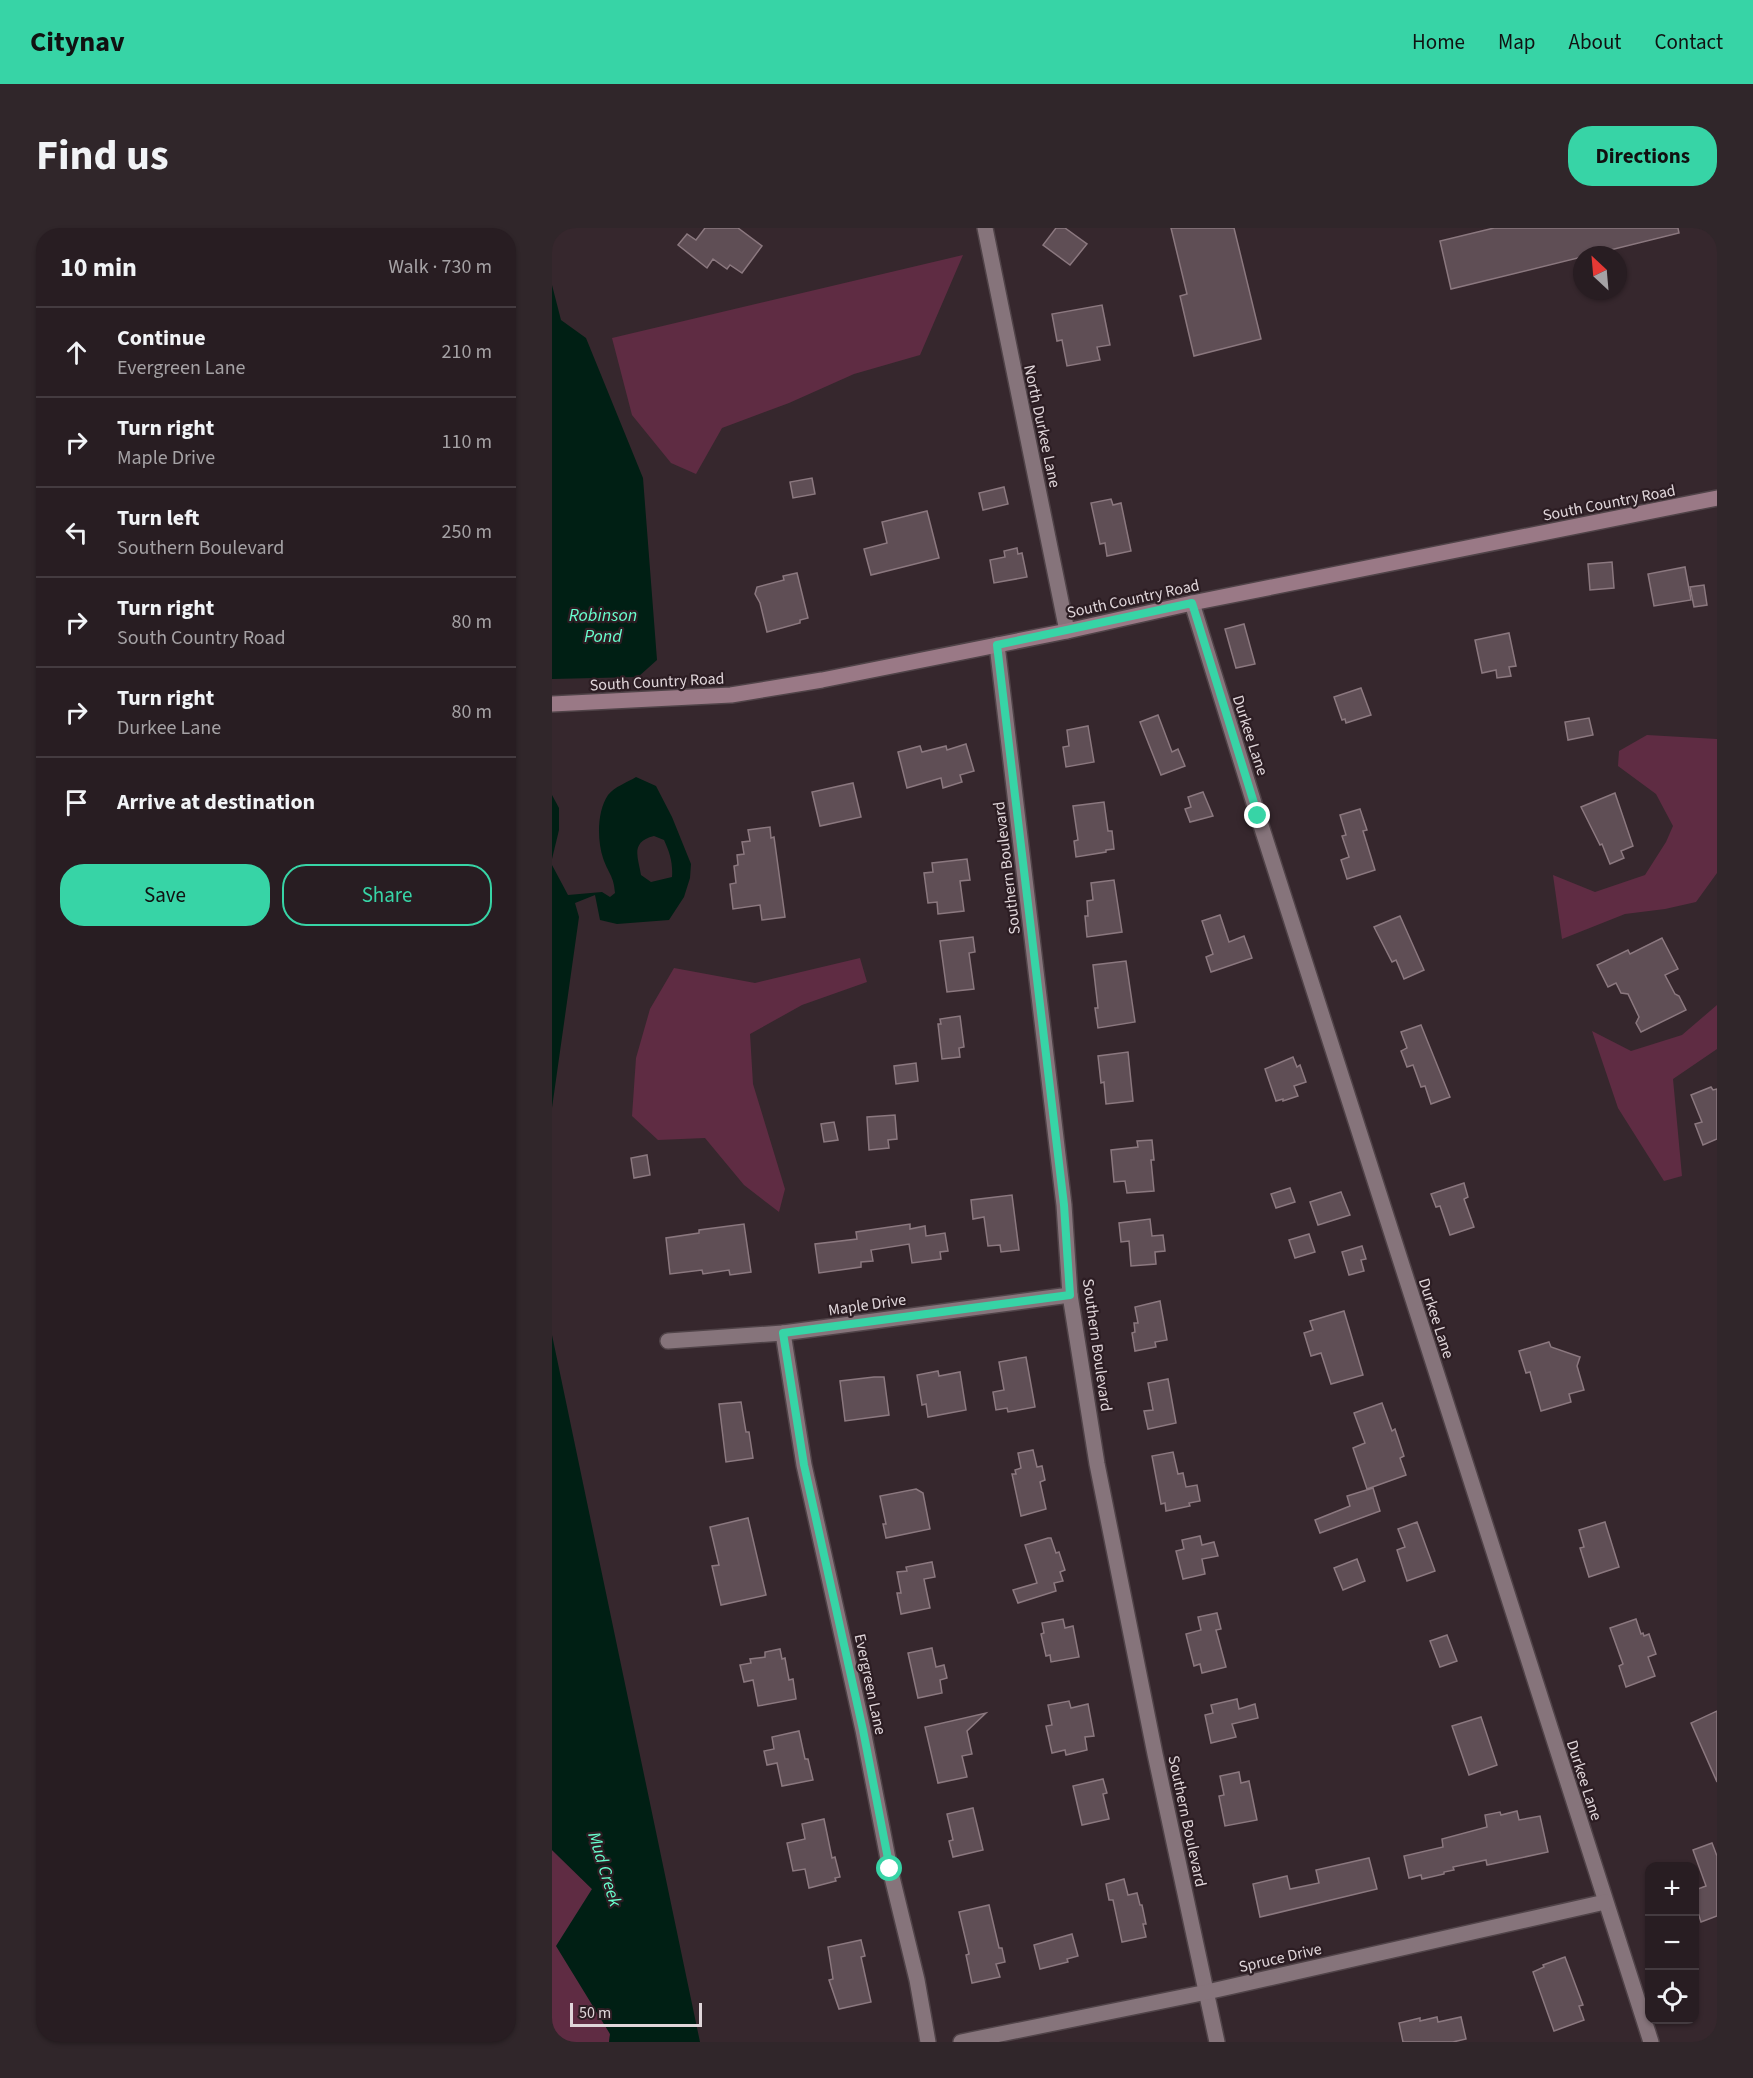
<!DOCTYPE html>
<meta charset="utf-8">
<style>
:root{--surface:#281d22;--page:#30262a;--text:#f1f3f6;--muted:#a5a2a5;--line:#443b40;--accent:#37d4a6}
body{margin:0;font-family:"Source Sans 3",sans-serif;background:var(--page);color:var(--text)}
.controls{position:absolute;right:18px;bottom:18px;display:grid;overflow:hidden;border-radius:12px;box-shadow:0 2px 4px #0004}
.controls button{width:54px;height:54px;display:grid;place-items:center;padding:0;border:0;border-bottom:2px solid var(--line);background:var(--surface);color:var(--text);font:30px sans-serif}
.compass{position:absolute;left:1021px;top:18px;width:54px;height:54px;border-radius:50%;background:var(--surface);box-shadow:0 2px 4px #0004;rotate:334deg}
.scale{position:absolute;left:18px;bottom:15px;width:132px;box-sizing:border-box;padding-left:6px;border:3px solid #e0d6da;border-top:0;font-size:16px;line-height:21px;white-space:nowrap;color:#e0d6da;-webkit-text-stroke:4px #2c1d23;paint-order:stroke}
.stop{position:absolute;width:18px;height:18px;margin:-14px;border:4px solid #37d4a6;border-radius:50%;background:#fff}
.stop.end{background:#37d4a6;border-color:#fff;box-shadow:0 2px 6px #0008}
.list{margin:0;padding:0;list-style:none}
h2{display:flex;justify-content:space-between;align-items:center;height:78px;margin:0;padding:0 24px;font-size:26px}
h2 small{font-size:20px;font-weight:400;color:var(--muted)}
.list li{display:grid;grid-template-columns:39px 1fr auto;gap:18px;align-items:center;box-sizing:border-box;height:90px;padding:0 24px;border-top:2px solid var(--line)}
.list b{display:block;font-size:22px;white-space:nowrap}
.list p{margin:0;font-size:20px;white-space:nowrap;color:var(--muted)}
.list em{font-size:20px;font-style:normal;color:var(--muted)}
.actions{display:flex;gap:12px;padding:18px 24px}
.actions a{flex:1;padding:14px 0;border:2px solid var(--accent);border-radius:24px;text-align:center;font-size:21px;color:var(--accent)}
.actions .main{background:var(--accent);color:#111}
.icon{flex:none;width:33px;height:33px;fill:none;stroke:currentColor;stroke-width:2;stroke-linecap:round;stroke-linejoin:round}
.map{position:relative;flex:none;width:1165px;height:1814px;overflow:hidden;border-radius:24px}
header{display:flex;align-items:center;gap:36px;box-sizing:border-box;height:84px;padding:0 30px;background:var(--accent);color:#111}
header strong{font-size:28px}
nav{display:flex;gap:33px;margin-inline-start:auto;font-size:21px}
.intro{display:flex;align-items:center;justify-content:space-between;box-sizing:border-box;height:144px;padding:0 36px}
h1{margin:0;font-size:42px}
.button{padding:15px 27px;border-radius:24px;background:var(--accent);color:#111;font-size:21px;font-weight:700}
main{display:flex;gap:36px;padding:0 36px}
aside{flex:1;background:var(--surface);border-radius:24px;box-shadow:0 2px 4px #0004}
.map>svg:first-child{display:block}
.green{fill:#5f2c43}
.water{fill:#001f14;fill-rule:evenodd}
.building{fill:#5f4e55;stroke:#8b787f;stroke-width:1.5}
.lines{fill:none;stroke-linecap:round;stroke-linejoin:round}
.minor-casing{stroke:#504348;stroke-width:18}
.secondary-casing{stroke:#504348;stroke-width:18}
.minor{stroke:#86747b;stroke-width:15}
.secondary{stroke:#9a7986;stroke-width:15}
.route{stroke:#37d4a6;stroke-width:8}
.labels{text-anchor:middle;stroke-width:4.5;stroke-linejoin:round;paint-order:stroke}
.street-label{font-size:16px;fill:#e0d6da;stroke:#2c1d23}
.water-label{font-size:18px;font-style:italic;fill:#68ffce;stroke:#2c1d23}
</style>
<header>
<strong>Citynav</strong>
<nav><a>Home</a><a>Map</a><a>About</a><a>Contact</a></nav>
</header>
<div class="intro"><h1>Find us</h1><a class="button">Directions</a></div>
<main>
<aside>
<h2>10 min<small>Walk · 730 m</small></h2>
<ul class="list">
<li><svg class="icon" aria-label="ahead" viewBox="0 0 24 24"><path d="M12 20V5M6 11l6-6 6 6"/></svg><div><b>Continue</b><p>Evergreen Lane</p></div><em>210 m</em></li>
<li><svg class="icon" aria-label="right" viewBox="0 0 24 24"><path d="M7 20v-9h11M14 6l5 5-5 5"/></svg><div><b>Turn right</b><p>Maple Drive</p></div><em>110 m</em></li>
<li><svg class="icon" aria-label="left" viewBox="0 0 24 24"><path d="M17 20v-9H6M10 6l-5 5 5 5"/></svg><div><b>Turn left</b><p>Southern Boulevard</p></div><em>250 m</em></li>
<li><svg class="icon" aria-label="right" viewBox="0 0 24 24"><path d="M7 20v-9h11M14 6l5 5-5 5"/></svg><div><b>Turn right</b><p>South Country Road</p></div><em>80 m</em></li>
<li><svg class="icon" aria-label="right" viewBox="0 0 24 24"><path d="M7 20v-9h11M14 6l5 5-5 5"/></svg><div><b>Turn right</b><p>Durkee Lane</p></div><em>80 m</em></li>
<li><svg class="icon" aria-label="arrive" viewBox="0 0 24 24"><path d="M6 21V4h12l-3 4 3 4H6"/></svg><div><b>Arrive at destination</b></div></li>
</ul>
<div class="actions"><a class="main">Save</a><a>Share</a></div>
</aside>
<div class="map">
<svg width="1165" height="1814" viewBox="0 0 1165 1814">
<rect width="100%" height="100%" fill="#36272d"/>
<g class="green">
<polygon points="411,27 368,127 302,146 237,175 170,200 144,246 119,235 80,187 60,110"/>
<polygon points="1095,507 1165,511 1165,645 1144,674 1113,681 1073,686 1010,711 1001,647 1043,664 1093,647 1114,614 1121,598 1104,566 1066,538 1067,523"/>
<polygon points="308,730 315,754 250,777 198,806 201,856 233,961 227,984 192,957 153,910 106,912 80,888 84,830 98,781 122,740 203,755"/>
<polygon points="1165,777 1165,821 1121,851 1130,948 1112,953 1066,880 1040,803 1079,823 1130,807"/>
<polygon points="0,1622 40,1661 58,1807 57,1814 0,1814"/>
</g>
<g class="water">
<polygon points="0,57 9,92 34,110 91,250 105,432 86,449 0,451"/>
<path d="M84,549L104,558L120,589L139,636L138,650L132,669L117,692L65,696L48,692L43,667L23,675L27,689L0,880V637L16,667L50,664L58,669L63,665C62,648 56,645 51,630C45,612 45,583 56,567C62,559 76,554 84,549ZM102,608L112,612C118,625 121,635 120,649L99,654L89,647C86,629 78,614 102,608Z"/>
<polygon points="0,567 7,580 7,602 0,631"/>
<polygon points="0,1107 148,1814 57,1814 58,1806 4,1718 40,1661 0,1622"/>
</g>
<g class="building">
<polygon points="153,0 186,0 210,18 190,45 178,37 175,41 161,31 155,40 126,17 135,6 144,12"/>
<polygon points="504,0 513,0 535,16 518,37 491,17"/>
<polygon points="619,0 682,0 709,111 642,128 628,68 635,66"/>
<polygon points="942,0 1126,0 1127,5 1038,27 1030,27 1030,29 899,61 888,13"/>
<polygon points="550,77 558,117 545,119 548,132 515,138 510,112 505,113 500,86"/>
<polygon points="260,250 263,266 241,270 238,254"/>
<polygon points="452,259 456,276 431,282 427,265"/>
<polygon points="559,271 561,277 569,275 579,323 555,328 553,315 548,316 539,275"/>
<polygon points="375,283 387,330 319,347 312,321 335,315 330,294"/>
<polygon points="465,320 466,326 470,325 475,349 442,355 438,332 453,329 452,323"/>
<polygon points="1060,334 1062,360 1038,362 1036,336"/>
<polygon points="1133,339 1139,372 1102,378 1096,346"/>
<polygon points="245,345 256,390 248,392 248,395 215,404 208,375 203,366 205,359 232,352 231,348"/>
<polygon points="1152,357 1155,377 1142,379 1138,359"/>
<polygon points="692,396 703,436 684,440 673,401"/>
<polygon points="957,405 964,438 957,439 959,448 945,450 944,442 930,445 923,412"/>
<polygon points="809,460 819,487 794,495 793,491 790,492 782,469"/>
<polygon points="606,487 620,524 626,521 633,538 609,547 588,494"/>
<polygon points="1037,490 1041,507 1016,512 1013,494"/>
<polygon points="536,498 542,534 514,539 511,519 517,518 515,502"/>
<polygon points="414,516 422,543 408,547 410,554 391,560 389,550 355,560 346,524 368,518 370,524 394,518 395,522"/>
<polygon points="301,555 309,589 268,598 260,564"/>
<polygon points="651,564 661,588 638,594 633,581 639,579 636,569"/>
<polygon points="1063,565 1081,618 1069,623 1072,630 1058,636 1050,616 1048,617 1029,579"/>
<polygon points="552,574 556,603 560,603 562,621 554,622 554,624 524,629 522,613 526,612 521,578"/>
<polygon points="808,581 815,602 811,603 823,642 795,651 789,632 797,629 790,608 794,607 788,587"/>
<polygon points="218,599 219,610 222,609 233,689 210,692 208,677 181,681 178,656 184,655 182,638 186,637 185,627 192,626 190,614 198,613 196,602"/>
<polygon points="415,631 418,652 408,653 412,683 386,686 385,674 376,675 372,645 381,644 380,635"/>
<polygon points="562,652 570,704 535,709 533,688 536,688 535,673 541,672 539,655"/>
<polygon points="668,687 677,714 692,708 700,730 659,744 654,729 661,726 650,693"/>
<polygon points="848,688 872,742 852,751 844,732 840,734 822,699"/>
<polygon points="421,709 423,724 417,725 422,761 395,764 388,713"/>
<polygon points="1110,710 1126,741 1113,747 1123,766 1127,768 1134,782 1089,804 1084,795 1087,789 1076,766 1069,765 1064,755 1056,759 1045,737 1076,722 1078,726"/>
<polygon points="574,733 583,794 546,800 543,780 546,780 541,737"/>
<polygon points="408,788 412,819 407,820 408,829 390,831 386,796 389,796 388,791"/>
<polygon points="869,797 898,869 879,876 873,858 869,859 861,837 855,839 849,823 855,820 849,804"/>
<polygon points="576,824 581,873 554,876 552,854 549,855 546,828"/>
<polygon points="741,829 745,839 748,837 754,854 742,858 746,868 731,873 731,871 724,873 713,841"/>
<polygon points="364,835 366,853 344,856 342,838"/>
<polygon points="1159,859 1161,862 1165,861 1165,911 1151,917 1143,896 1150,894 1139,867"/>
<polygon points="343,887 345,911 336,912 337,920 317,922 315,889"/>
<polygon points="282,894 286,912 272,914 269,896"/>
<polygon points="600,912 602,932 599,932 602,963 575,965 573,953 562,954 559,922 586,919 585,913"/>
<polygon points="95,927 98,947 82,950 79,930"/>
<polygon points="912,955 916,969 912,971 922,999 898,1007 888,978 884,979 879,966"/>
<polygon points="738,960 743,974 724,980 719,966"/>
<polygon points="789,964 798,987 766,997 758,974"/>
<polygon points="460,967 467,1022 449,1024 448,1017 436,1018 432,989 421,991 419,972"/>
<polygon points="598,991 600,1008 611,1007 613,1023 603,1024 604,1036 579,1038 577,1013 569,1014 567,995"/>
<polygon points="192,996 199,1044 178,1047 177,1042 151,1046 150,1042 118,1046 114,1010 147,1005 147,1002"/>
<polygon points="358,996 358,1001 373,998 374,1008 393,1005 396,1023 388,1024 389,1031 360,1035 357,1016 319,1022 321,1033 309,1034 309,1039 267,1045 263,1016 305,1011 304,1004"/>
<polygon points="757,1006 763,1024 743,1030 737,1012"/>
<polygon points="810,1018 814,1031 809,1032 812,1043 797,1047 790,1024"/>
<polygon points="608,1073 615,1112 603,1114 604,1119 583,1123 580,1105 583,1104 582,1095 586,1095 583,1079"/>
<polygon points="792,1083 811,1147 779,1156 769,1125 759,1128 752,1105 761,1102 758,1093"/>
<polygon points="997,1114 999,1119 1028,1129 1025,1138 1032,1162 1017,1166 1019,1174 989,1183 978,1144 974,1145 967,1123"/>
<polygon points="474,1129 483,1179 456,1184 455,1180 444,1182 441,1164 452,1162 447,1134"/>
<polygon points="386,1143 387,1148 408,1144 414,1182 376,1189 374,1176 370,1177 365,1147"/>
<polygon points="322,1149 332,1149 337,1187 293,1193 288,1153"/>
<polygon points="616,1151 624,1195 596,1201 592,1183 601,1182 596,1155"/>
<polygon points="189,1174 194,1204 197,1204 201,1230 174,1234 167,1176"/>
<polygon points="830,1175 840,1203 843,1201 852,1228 848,1230 854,1247 815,1261 801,1220 813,1215 802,1185"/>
<polygon points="481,1222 485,1239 490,1238 493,1252 488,1254 494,1281 469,1288 460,1246 464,1246 463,1242 469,1240 466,1225"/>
<polygon points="621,1224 626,1246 631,1245 634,1259 645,1257 648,1273 637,1275 638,1278 614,1283 613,1275 609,1276 600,1228"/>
<polygon points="821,1260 828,1283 768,1305 763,1292 798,1278 795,1268"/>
<polygon points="364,1261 371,1265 378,1301 334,1310 331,1296 334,1296 328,1268"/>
<polygon points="196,1290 214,1367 169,1377 160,1338 167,1337 158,1299"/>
<polygon points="865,1294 883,1343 855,1353 845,1322 853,1319 846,1301"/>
<polygon points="1053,1294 1067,1339 1037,1349 1028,1320 1032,1319 1027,1302"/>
<polygon points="648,1308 650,1317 662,1314 666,1328 650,1331 653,1346 631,1351 624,1323 632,1321 630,1312"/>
<polygon points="496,1310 499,1310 504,1325 507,1324 513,1342 508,1344 511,1353 502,1355 504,1363 466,1375 461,1362 485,1355 473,1317"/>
<polygon points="805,1331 813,1353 791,1362 782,1340"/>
<polygon points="380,1334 383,1349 372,1351 378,1380 349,1386 345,1365 349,1365 345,1344 355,1343 354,1339"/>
<polygon points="665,1385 669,1401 664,1402 674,1439 650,1445 648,1436 642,1438 634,1406 649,1402 646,1389"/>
<polygon points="511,1391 513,1400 521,1398 527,1429 499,1434 498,1427 494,1428 489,1406 492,1405 490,1395"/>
<polygon points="1084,1391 1089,1406 1091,1405 1092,1408 1097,1406 1104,1426 1096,1429 1103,1448 1074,1459 1067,1438 1071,1436 1058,1400"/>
<polygon points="895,1407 905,1433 888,1439 878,1413"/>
<polygon points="380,1420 384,1439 392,1437 395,1450 388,1452 390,1465 366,1470 356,1425"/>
<polygon points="228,1421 230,1431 233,1430 237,1452 241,1451 244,1471 206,1478 201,1452 192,1454 188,1437 199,1435 198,1431 213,1429 213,1424"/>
<polygon points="685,1471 687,1481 703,1476 706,1490 680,1496 684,1509 659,1515 653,1487 661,1485 659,1477"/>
<polygon points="517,1473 519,1480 536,1476 542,1508 533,1509 535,1522 514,1527 513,1522 500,1525 494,1498 500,1497 496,1477"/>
<polygon points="1165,1483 1165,1554 1139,1495"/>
<polygon points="434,1485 415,1503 420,1526 410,1528 415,1549 386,1555 373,1499"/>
<polygon points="929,1489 945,1537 917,1547 900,1498"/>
<polygon points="247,1503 253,1531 256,1531 261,1552 230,1558 225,1535 215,1537 212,1523 222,1521 220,1509"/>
<polygon points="687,1544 689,1555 697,1553 705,1592 673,1598 667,1568 672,1567 668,1548"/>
<polygon points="551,1551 555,1565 551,1566 557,1591 530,1597 521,1558"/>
<polygon points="421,1580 431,1622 401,1629 397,1613 401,1612 395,1586"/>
<polygon points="965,1583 967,1592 988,1588 996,1624 935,1637 934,1632 901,1639 902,1642 892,1644 892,1646 870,1651 869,1647 857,1650 852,1628 891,1619 890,1611 935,1599 933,1587 948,1584 949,1587"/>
<polygon points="272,1591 280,1630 283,1629 288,1649 283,1650 284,1653 257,1660 253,1641 241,1643 235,1615 253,1611 250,1596"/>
<polygon points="1160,1615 1165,1628 1165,1688 1149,1694 1143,1675 1143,1662 1154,1658 1141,1622"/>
<polygon points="817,1630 825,1661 708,1689 701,1656 735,1648 738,1661 767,1655 764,1642"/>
<polygon points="572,1651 576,1667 585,1665 588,1677 590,1677 594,1696 591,1696 594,1709 570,1714 561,1672 557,1672 554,1656"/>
<polygon points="437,1677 447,1720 450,1720 453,1734 444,1736 448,1749 420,1755 414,1727 417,1726 407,1684"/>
<polygon points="520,1706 526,1728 515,1731 516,1734 488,1741 482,1717"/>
<polygon points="309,1712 313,1728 309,1729 319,1774 287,1781 277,1752 281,1751 276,1719"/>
<polygon points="1013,1729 1031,1777 1027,1778 1032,1792 1002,1803 981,1744 992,1739 991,1737"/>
<polygon points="885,1789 886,1794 909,1789 914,1811 901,1814 851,1814 847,1795 868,1790 868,1793"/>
</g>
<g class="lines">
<g class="minor-casing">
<g id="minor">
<polyline points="433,0 515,403"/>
<polyline points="640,375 706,588 1099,1814"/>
<polyline points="445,417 512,977 518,1067 545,1236 603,1526 665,1814"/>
<polyline points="231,1105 252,1237 311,1502 338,1641 365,1752 376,1814"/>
<polyline points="116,1113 231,1105 518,1067"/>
<polyline points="409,1814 655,1764 1053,1674"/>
</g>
</g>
<g class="secondary-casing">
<polyline id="secondary" points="0,476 179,467 270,452 515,403 640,375 1165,270"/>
</g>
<use href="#minor" class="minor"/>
<use href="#secondary" class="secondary"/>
</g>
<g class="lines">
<polyline class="route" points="338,1641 311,1502 252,1237 231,1105 518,1067 512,977 445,417 640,375 706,588"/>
</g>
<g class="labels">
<g class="street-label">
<text transform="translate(491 198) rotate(78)" y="6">North Durkee Lane</text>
<text transform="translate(1057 274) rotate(-11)" y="6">South Country Road</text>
<text transform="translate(581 370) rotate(-12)" y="6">South Country Road</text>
<text transform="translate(105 453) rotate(-3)" y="6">South Country Road</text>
<text transform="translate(699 507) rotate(72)" y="6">Durkee Lane</text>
<text transform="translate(454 640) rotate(-97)" y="6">Southern Boulevard</text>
<text transform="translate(315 1076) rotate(-8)" y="6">Maple Drive</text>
<text transform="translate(885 1090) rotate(72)" y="6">Durkee Lane</text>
<text transform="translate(546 1117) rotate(82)" y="6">Southern Boulevard</text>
<text transform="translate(319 1456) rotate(78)" y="6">Evergreen Lane</text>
<text transform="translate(1033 1552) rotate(72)" y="6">Durkee Lane</text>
<text transform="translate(636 1593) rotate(78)" y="6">Southern Boulevard</text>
<text transform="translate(728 1729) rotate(-13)" y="6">Spruce Drive</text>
</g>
<g class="water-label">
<text x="51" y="393">Robinson<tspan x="51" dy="21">Pond</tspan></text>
<text transform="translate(53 1641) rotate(73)" y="6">Mud Creek</text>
</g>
</g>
</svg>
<div class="controls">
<button>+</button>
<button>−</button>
<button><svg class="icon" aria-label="locate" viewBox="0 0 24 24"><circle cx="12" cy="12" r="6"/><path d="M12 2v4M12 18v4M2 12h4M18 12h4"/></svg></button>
</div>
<svg class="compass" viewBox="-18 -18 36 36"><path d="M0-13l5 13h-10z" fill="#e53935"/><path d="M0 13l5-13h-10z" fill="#a5a2a5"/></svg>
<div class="scale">50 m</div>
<div class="stop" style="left:338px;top:1641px"></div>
<div class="stop end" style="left:706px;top:588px"></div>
</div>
</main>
